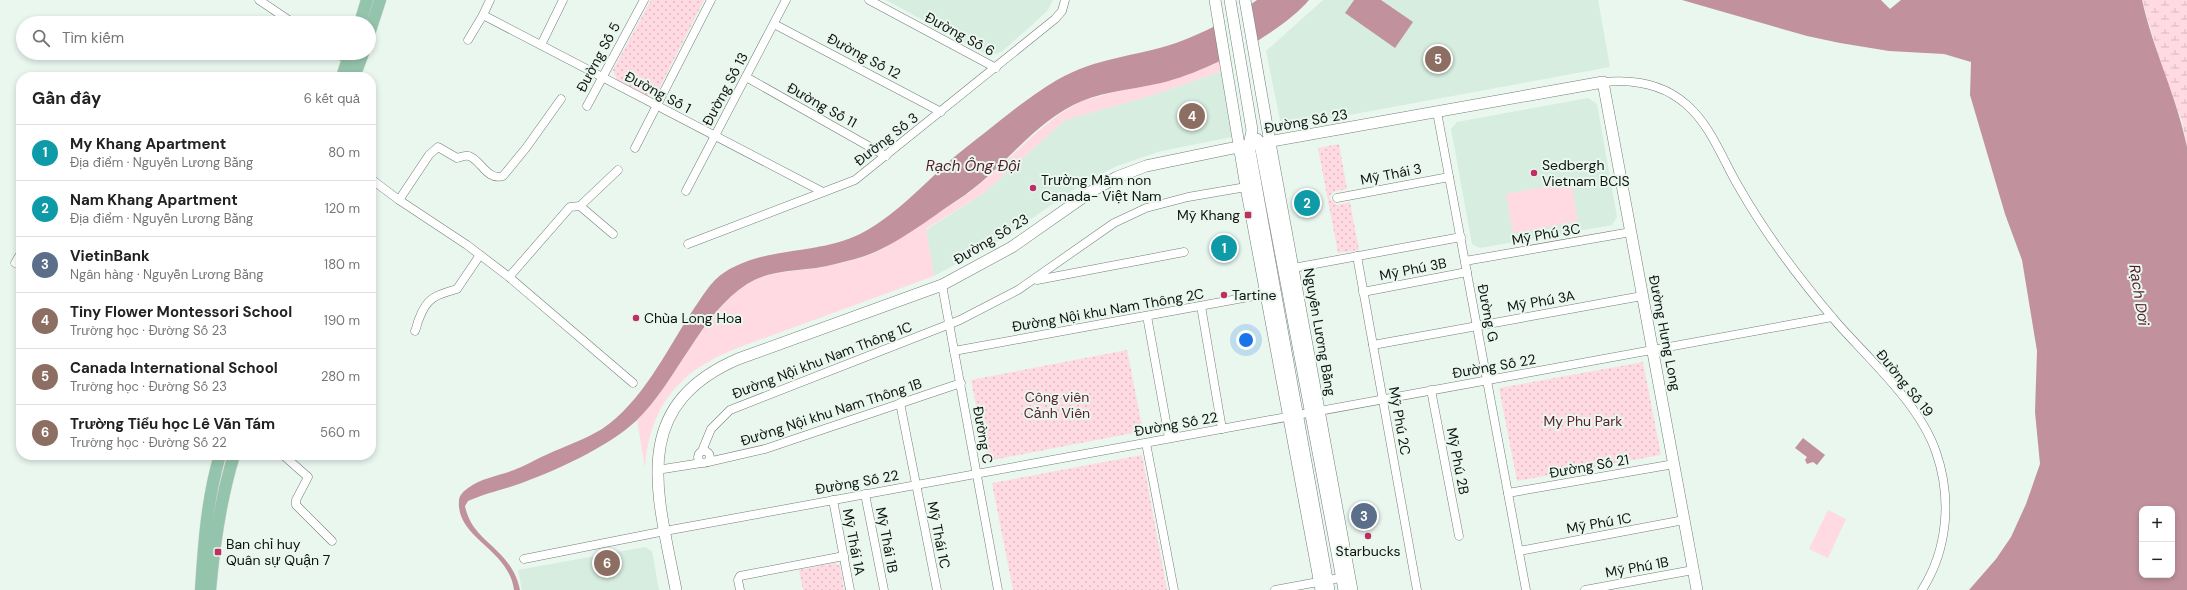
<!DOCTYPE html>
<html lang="vi">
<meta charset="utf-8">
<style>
:root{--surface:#fff;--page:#f2f2f2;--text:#222;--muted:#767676;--line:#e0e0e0;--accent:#ea580c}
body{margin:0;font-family:"DM Sans",sans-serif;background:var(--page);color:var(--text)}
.controls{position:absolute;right:12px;bottom:12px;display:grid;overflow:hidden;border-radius:8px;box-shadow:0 2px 6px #0003}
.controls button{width:36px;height:36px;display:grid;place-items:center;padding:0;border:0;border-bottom:1px solid var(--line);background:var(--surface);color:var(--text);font:20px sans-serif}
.you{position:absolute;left:1246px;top:340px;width:14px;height:14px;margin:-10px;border:3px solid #fff;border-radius:50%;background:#1a73e8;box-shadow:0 0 0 6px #1a73e833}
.badge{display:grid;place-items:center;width:26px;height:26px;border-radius:50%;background:var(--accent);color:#fff;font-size:13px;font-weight:700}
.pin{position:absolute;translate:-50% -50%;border:2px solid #fff;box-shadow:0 1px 4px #0006}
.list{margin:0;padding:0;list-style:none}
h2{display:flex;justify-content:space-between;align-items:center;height:52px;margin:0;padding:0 16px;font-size:17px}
h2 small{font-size:13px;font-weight:400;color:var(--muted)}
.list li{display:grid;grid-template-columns:26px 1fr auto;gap:12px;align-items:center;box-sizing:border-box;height:56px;padding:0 16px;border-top:1px solid var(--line)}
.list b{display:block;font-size:15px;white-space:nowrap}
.list p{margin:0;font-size:13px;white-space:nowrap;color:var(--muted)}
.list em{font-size:13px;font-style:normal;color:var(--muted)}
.icon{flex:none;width:22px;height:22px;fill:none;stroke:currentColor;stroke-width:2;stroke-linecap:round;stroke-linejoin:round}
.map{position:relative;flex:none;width:2187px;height:590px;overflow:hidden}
.search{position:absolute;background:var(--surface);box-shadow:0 2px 6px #0003;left:16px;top:16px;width:360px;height:44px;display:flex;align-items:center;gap:10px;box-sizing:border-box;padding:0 14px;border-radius:22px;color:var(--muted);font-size:15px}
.panel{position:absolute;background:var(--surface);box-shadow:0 2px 6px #0003;left:16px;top:72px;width:360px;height:388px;border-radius:16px}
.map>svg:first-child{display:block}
.built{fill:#d7ede0}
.green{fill:#ffdae2}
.wetland{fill:url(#wetland-marsh)}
.park{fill:url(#park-dots)}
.water{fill:#c1929d;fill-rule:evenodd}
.pier{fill:#e9f7ef}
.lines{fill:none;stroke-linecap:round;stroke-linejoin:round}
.street-casing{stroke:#727f78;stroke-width:9}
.secondary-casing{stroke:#727f78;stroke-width:12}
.primary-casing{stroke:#d4d5d4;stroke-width:13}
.street{stroke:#fff;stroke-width:8}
.secondary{stroke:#fff;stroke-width:11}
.primary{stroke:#95c4ac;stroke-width:12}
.poi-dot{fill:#bd3063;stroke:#e9f7ef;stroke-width:1.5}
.labels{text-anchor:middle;stroke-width:4;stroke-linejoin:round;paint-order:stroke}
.street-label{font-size:14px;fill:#0f1411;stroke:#e9f7ef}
.poi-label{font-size:14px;fill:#0f1411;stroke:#e9f7ef;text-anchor:start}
.park-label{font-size:14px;fill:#5c2133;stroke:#e9f7ef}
.water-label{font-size:15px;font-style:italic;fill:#53182b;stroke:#e9f7ef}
</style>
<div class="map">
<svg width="2187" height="590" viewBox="0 0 2187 590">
<defs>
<pattern id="wetland-marsh" width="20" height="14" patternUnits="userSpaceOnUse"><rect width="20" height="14" fill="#ffdae2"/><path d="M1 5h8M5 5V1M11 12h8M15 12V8" fill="none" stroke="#d9bac1"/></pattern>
<pattern id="park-dots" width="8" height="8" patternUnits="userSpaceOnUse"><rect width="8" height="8" fill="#ffdae2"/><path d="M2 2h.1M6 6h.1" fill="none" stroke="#d9bac1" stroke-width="1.8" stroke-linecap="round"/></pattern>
</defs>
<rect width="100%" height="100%" fill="#e9f7ef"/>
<g class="built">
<polygon points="886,0 1053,0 1048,10 1033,24 1001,52 989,56"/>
<polygon points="1323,0 1598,0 1610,67 1289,126 1280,120 1266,51"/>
<polygon points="1222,71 1232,137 1161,151 1117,166 1083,183 999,241 934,276 926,230 984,193 1065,120 1153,95"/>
<polygon points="1588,98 1597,104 1617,217 1612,225 1480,248 1472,244 1451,129 1457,122"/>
<polygon points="645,547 652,551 659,590 522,590 518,570"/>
</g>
<g class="green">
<path d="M1220,61L1222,71L1153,95L1065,120L984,193L926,229L934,276C887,293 839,311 792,328C754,343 710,353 680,383C657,406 647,436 645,468L637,420C676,381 700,318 744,286C765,271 792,272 817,268C837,264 859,260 878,251C892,244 905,233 919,225C942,210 966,197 986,179C1018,152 1044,120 1082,101L1213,65Z"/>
<polygon points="1571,182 1578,221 1513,233 1506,194"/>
<polygon points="1828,510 1846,519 1828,558 1809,549"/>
</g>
<polygon class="wetland" points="2142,0 2187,0 2187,147 2182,121 2162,68"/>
<g class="park">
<polygon points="651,0 704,0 657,93 647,96 617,80 613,70"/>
<path d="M1339,144L1347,189C1340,191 1330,189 1330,199L1337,205L1350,202L1359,250L1338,253L1318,148Z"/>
<polygon points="1127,350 1143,431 987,461 971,380"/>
<polygon points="1643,362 1661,455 1517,481 1499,388"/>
<polygon points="1142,455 1167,590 1013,590 992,483"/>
<polygon points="835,563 840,566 844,590 803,590 799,570"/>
</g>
<g class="water">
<path d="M1257,0H1309C1279,35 1206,72 1161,83C1135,89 1107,91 1082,101C1033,121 1001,173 956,201C926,221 890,250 855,259C842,262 829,266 816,268C792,271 768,271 747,284C701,313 676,383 636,421C608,447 553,472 516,485C501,490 483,494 468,501L465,506C472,543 511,547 520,590H514C509,549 456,538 459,501C459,495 464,491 468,488C481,478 499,476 514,470C525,466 536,459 548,454C565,446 586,439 602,429C642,402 665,353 691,313C701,299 710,281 725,272C766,246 818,255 860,234C893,217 918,190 945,165C958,153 973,142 987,131C1009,113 1032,95 1057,80C1097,57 1134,57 1176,43C1204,33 1233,18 1257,0Z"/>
<polygon points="1354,0 1381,0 1413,22 1395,48 1345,13"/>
<path d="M1682,0H1881L1890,9L1901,0H2142C2153,50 2177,97 2187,147V590H1969L1996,559L2011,537L2026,504L2040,464L2035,412L2037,351L2022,260L2005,214L1970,95L1971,62L1944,54L1889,51L1840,43L1807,36ZM2142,509H2172V575H2142Z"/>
<polygon points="1803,438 1825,455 1817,465 1813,462 1807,464 1805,460 1807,457 1795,448"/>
</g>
<polygon class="pier" points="1251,2 1258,41 1220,63 1214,24"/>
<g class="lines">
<g class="street-casing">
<g id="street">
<polyline points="259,0 293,23"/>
<polyline points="869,0 996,68"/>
<polyline points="483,15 821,191"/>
<polyline points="774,24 941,112"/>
<polyline points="468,40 483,15 490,0"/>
<polyline points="541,45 563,0"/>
<polyline points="337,53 347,60"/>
<polyline points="746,77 886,156"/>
<path d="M1603,82C1633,79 1664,84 1687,105C1712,127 1723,161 1740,189C1768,238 1801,281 1838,324C1871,361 1920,405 1936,452C1952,498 1948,549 1922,590"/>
<polyline points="587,106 644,0"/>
<polyline points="1437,112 1526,590"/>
<polyline points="635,148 711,0"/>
<polyline points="371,179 399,200 467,245 509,277 633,383"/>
<polyline points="686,191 786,0"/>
<polyline points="1337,198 1449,177"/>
<path d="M399,200L429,155L438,147L457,158C461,157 465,155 469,156C481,160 487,181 503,176L526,148L561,99"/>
<polyline points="580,206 618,170"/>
<polyline points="688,244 855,180 1055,19 1062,11 1065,0"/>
<polyline points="1357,256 1417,590"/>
<polyline points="1465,261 1631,232"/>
<polyline points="15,263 21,253"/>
<polyline points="1288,269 1461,237"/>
<polyline points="509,277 570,207 580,206 613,234"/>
<polyline points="1037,280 1184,252"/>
<polyline points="942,285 998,590"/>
<polyline points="1363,292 1467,272"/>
<polyline points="1201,306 1222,429"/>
<polyline points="1147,316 1169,438"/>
<path d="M415,331C417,327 417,323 419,319C427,297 436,295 457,289L480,255"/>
<polyline points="1373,345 1642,296"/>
<polyline points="954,351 1265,294"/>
<polyline points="1431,390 1459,536"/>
<polyline points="900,403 937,590"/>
<polyline points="1146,443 1174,590"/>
<circle cx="704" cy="457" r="6"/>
<polyline points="702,451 711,429 730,410 960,320 1018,290 1114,223 1146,208 1188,197 1246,187"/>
<polyline points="283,455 308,477 296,500 296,505 332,541"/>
<polyline points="708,462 765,449 961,383"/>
<polyline points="657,470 701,463"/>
<polyline points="1508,493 1674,464"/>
<polyline points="865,494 884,590"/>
<polyline points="833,500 850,590"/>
<polyline points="1519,551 1684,520"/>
<polyline points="524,559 665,531 1832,317"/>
<polyline points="740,590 738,580 740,576 844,556"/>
<polyline points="1275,590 1345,577"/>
<polyline points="1585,590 1693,570"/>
</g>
</g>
<g class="secondary-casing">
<g id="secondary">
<polyline points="1215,0 1246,187 1321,590"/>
<polyline points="1230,0 1252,130 1249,146 1329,590"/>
<polyline points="1245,0 1270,143 1352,590"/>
<polyline points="1257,139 1260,144 1344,590"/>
<path d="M676,590C658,495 627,407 738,359L942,285L1012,247L1092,191L1117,177L1146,166L1228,149L1603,82L1697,590"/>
</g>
</g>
<g class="primary-casing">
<g id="primary">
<polyline points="360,23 367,0"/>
<polyline points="369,34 380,0"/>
<polyline points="342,77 350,53"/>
<polyline points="354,77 363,53"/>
<path d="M201,590C204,544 207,499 220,455"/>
<path d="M210,590C214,544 220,500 234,455"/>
</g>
</g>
<use href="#street" class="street"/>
<use href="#secondary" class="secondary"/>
<use href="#primary" class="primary"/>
</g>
<g class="poi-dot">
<circle cx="1534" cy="173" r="4"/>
<circle cx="1033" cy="188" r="4"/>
<rect x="1244" y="211" width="8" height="8" rx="2"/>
<circle cx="1224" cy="295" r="4"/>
<circle cx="636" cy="318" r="4"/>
<circle cx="1368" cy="536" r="4"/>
<rect x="214" y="548" width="8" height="8" rx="2"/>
</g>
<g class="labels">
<g class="street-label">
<text transform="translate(960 34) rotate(28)" y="5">Đường Số 6</text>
<text transform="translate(864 56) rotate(28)" y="5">Đường Số 12</text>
<text transform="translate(598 57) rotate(-62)" y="5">Đường Số 5</text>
<text transform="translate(725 89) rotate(-62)" y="5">Đường Số 13</text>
<text transform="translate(658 92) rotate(28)" y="5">Đường Số 1</text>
<text transform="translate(822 105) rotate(29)" y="5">Đường Số 11</text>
<text transform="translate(1306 121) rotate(-10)" y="5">Đường Số 23</text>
<text transform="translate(886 139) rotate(-38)" y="5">Đường Số 3</text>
<text transform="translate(1391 174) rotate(-11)" y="5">Mỹ Thái 3</text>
<text transform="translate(1546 234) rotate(-10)" y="5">Mỹ Phú 3C</text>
<text transform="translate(991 239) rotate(-31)" y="5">Đường Số 23</text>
<text transform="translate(1413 269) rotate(-11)" y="5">Mỹ Phú 3B</text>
<text transform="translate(1541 301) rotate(-10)" y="5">Mỹ Phú 3A</text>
<text transform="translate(1108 310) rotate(-10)" y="5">Đường Nội khu Nam Thông 2C</text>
<text transform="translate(1488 313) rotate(79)" y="5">Đường G</text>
<text transform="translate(1320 332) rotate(80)" y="5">Nguyễn Lương Bằng</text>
<text transform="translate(1665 333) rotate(79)" y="5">Đường Hưng Long</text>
<text transform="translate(822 360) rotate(-21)" y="5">Đường Nội khu Nam Thông 1C</text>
<text transform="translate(1494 366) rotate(-10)" y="5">Đường Số 22</text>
<text transform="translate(1905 383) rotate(51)" y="5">Đường Số 19</text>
<text transform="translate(831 412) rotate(-18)" y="5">Đường Nội khu Nam Thông 1B</text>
<text transform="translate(1400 421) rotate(80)" y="5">Mỹ Phú 2C</text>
<text transform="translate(1176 424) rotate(-10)" y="5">Đường Số 22</text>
<text transform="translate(983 435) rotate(80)" y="5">Đường C</text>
<text transform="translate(1458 461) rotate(79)" y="5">Mỹ Phú 2B</text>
<text transform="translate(1589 466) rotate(-10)" y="5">Đường Số 21</text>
<text transform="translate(857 482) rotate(-10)" y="5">Đường Số 22</text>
<text transform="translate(1599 523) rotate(-10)" y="5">Mỹ Phú 1C</text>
<text transform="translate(939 535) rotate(79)" y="5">Mỹ Thái 1C</text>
<text transform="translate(887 540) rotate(79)" y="5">Mỹ Thái 1B</text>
<text transform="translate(854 542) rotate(79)" y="5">Mỹ Thái 1A</text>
<text transform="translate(1637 567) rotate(-10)" y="5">Mỹ Phú 1B</text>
</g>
<g class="poi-label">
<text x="1542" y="170">Sedbergh<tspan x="1542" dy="16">Vietnam BCIS</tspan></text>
<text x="1041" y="185">Trường Mầm non<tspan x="1041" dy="16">Canada- Việt Nam</tspan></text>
<text x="1240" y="220" text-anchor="end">Mỹ Khang</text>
<text x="1232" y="300">Tartine</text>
<text x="644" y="323">Chùa Long Hoa</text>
<text x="226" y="549">Ban chỉ huy<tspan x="226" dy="16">Quân sự Quận 7</tspan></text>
<text x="1368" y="556" text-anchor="middle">Starbucks</text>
</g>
<g class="park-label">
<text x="1057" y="402">Công viên<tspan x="1057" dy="16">Cảnh Viên</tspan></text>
<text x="1583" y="426">My Phu Park</text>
</g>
<g class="water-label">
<text x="973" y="171">Rạch Ông Đội</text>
<text transform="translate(2139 295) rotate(81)" y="5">Rạch Dơi</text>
</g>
</g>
</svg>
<div class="controls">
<button>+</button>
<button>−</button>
</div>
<div class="you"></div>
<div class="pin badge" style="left:1224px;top:248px;background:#0f9aa8">1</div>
<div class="pin badge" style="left:1307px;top:203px;background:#0f9aa8">2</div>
<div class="pin badge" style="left:1364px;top:516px;background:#5c6f8a">3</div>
<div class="pin badge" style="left:1192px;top:116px;background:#8d6e63">4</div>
<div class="pin badge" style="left:1438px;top:59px;background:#8d6e63">5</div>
<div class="pin badge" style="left:607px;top:563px;background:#8d6e63">6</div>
<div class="search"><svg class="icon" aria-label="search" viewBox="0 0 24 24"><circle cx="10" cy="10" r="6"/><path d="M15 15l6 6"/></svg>Tìm kiếm</div>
<section class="panel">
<h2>Gần đây<small>6 kết quả</small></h2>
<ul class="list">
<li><span class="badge" style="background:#0f9aa8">1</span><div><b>My Khang Apartment</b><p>Địa điểm · Nguyễn Lương Bằng</p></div><em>80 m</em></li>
<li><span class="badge" style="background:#0f9aa8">2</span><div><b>Nam Khang Apartment</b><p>Địa điểm · Nguyễn Lương Bằng</p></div><em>120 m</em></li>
<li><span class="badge" style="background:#5c6f8a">3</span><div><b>VietinBank</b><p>Ngân hàng · Nguyễn Lương Bằng</p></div><em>180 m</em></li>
<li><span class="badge" style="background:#8d6e63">4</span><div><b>Tiny Flower Montessori School</b><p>Trường học · Đường Số 23</p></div><em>190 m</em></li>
<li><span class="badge" style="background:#8d6e63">5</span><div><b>Canada International School</b><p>Trường học · Đường Số 23</p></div><em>280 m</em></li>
<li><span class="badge" style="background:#8d6e63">6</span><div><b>Trường Tiểu học Lê Văn Tám</b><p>Trường học · Đường Số 22</p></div><em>560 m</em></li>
</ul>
</section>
</div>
